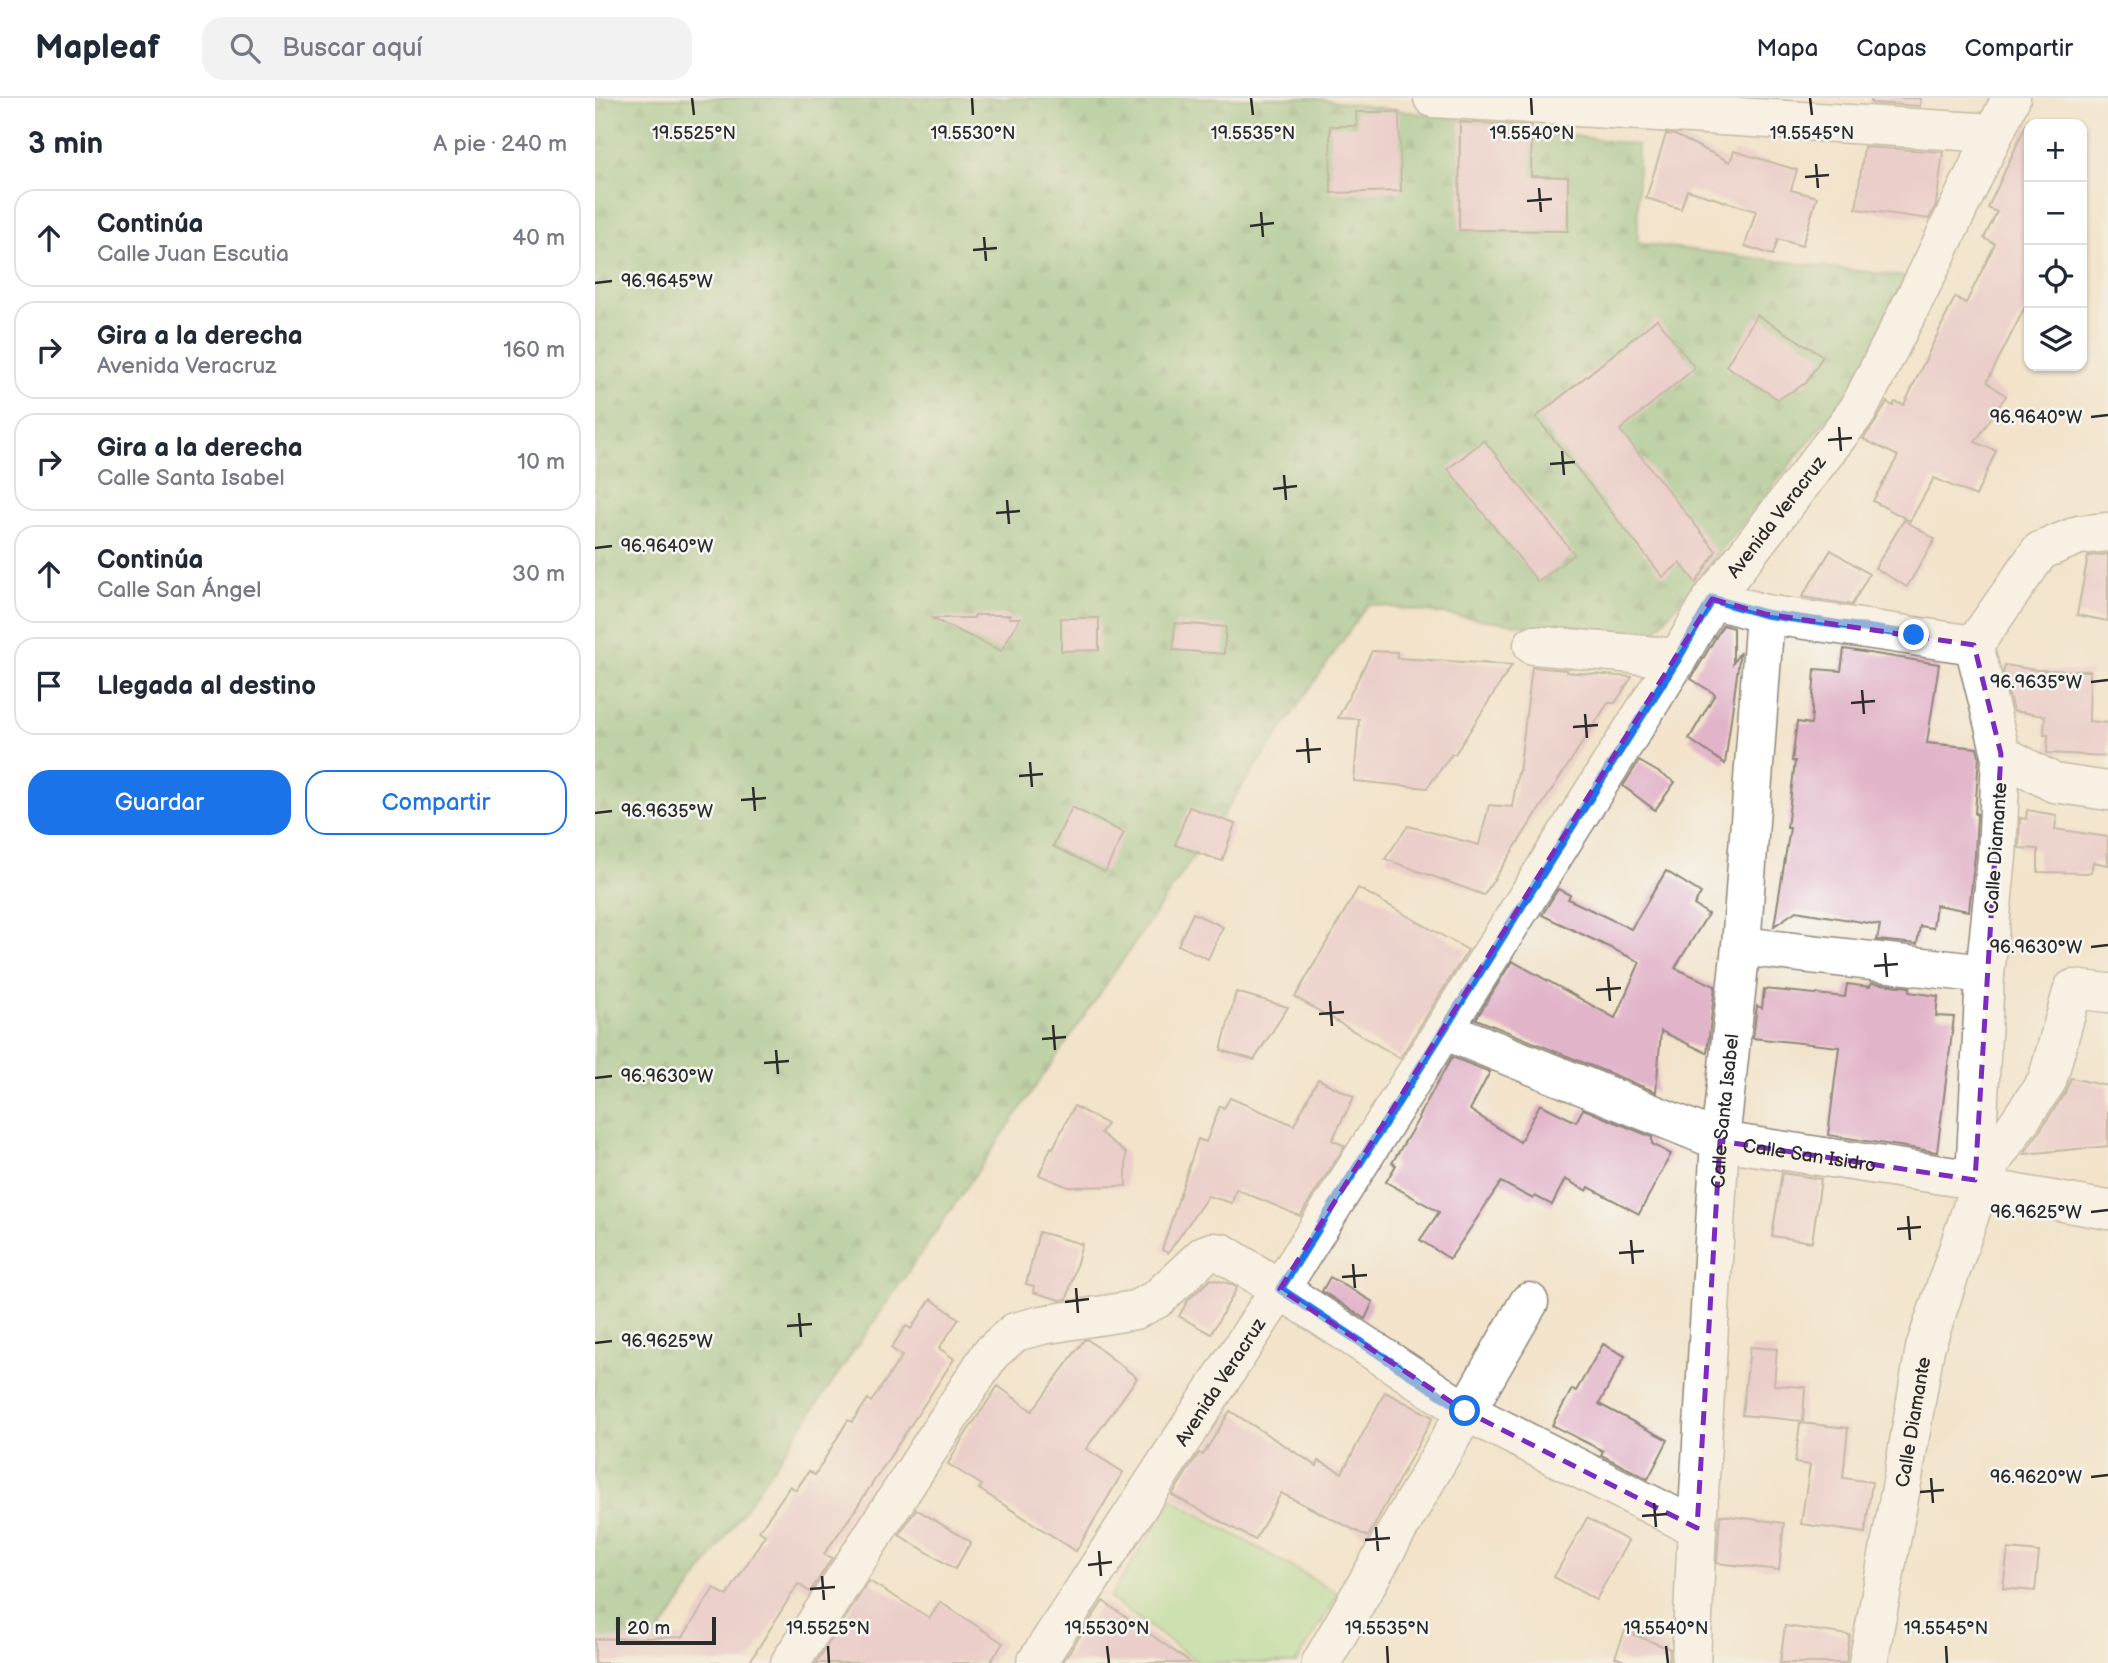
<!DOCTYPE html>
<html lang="es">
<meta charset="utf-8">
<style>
:root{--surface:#fff;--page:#f2f2f3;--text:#1f2937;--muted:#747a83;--line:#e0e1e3;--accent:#1a73e8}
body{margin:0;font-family:"Balsamiq Sans",sans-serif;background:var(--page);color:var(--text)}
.controls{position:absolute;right:21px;top:21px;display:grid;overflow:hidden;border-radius:14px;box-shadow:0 2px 5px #0004}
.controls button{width:63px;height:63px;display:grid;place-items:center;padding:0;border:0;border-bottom:2px solid var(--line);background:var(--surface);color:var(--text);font:35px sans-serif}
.scale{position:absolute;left:21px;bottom:18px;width:100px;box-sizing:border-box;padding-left:7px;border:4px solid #2b2b2b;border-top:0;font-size:19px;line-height:24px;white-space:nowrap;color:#2b2b2b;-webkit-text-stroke:5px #f6f6f2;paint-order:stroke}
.stop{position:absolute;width:21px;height:21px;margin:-16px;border:5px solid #1a73e8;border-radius:50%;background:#fff}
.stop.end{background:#1a73e8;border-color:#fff;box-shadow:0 2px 7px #0008}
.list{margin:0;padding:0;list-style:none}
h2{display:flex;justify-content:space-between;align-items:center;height:91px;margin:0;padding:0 28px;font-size:30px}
h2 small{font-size:23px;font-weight:400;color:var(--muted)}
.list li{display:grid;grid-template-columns:46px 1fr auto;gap:21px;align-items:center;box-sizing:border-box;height:98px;margin:0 14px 14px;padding:0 14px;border:2px solid var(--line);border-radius:21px}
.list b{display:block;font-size:26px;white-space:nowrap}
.list p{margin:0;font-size:23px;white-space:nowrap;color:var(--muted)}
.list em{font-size:23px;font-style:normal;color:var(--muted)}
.actions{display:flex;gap:14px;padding:21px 28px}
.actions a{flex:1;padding:16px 0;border:2px solid var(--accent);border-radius:21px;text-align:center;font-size:24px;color:var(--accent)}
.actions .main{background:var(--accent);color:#fff}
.icon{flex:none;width:38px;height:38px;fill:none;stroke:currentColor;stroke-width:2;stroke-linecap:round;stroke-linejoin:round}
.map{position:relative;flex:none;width:1513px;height:1565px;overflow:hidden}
header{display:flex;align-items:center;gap:42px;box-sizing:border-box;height:98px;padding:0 35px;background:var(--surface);border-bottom:2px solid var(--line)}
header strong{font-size:33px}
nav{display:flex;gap:38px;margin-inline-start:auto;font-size:24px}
.search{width:490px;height:63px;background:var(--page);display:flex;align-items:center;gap:18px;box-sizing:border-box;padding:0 24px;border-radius:21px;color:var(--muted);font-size:26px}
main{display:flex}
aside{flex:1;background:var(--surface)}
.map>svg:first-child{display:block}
.forest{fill:url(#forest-firs);stroke:#567352;stroke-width:2}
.green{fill:#a0db8f;stroke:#66835d;stroke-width:2}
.building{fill:#e2b4c9}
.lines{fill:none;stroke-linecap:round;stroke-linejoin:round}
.minor-casing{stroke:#8e877a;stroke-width:41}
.minor{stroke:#fff;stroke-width:38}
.route{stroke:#1a73e8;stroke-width:9}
.marked{fill:none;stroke:#7b2cbf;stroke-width:5;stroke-dasharray:14 9;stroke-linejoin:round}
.ticks{fill:none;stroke:#2b2b2b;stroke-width:2.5}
.labels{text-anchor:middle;stroke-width:5;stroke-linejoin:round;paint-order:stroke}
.street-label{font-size:19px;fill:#2b2b2b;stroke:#f6f6f2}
.ticks-label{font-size:18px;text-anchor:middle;fill:#2b2b2b;stroke:#f6f6f2;stroke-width:5;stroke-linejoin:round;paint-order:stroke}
</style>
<header>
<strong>Mapleaf</strong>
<div class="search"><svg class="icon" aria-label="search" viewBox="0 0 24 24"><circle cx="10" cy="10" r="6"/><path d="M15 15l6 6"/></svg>Buscar aquí</div>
<nav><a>Mapa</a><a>Capas</a><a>Compartir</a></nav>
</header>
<main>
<aside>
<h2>3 min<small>A pie · 240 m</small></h2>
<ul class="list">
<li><svg class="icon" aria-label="ahead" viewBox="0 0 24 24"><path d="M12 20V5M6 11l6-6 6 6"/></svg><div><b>Continúa</b><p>Calle Juan Escutia</p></div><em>40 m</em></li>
<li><svg class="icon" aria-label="right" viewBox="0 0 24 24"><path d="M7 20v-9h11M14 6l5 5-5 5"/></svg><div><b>Gira a la derecha</b><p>Avenida Veracruz</p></div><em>160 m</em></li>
<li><svg class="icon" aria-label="right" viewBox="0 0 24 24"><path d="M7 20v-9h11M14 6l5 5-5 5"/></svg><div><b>Gira a la derecha</b><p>Calle Santa Isabel</p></div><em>10 m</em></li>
<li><svg class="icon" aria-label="ahead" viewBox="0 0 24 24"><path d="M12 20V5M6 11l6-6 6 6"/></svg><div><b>Continúa</b><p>Calle San Ángel</p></div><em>30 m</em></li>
<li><svg class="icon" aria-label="arrive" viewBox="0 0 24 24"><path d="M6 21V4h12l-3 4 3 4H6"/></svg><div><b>Llegada al destino</b></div></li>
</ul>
<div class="actions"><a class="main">Guardar</a><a>Compartir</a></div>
</aside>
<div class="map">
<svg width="1513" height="1565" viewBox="0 0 1513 1565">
<defs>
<pattern id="forest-firs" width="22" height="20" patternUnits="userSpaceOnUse" patternTransform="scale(1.75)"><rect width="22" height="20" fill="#80bb7a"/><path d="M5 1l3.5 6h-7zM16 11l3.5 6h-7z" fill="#699864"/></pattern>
</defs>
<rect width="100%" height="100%" fill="#f6f6f2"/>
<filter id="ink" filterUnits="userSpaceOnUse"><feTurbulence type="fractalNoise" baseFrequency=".0143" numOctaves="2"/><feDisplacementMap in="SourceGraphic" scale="14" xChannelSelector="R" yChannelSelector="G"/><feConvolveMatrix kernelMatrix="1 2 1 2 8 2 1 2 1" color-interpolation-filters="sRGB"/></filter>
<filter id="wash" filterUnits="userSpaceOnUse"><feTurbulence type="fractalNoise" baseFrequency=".00686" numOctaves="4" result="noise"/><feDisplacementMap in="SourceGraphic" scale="28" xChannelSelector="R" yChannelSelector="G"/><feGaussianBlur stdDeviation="1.57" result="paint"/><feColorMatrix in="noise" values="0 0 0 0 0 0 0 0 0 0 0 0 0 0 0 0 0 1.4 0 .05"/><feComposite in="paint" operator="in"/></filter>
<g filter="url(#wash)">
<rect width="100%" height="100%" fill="#f2e3ca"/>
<polygon class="forest" points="0,0 717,0 1043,47 1043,145 1343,183 1052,544 773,506 50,1556 0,1543"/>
<polygon class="green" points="577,1401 744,1496 701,1565 604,1565 515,1500"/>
<g id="blocks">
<g class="building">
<polygon points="1276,0 1326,0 1325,8 1276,5"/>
<polygon points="761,14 804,14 806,93 736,95 735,28 762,28"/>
<polygon points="1434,20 1434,201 1392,284 1411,298 1380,344 1401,353 1381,398 1339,380 1315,423 1278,403 1303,358 1268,341 1280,325 1292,304 1298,308 1300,304 1309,307 1360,199 1371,205 1400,146 1389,140 1402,114 1393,110"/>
<polygon points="865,24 937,28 936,78 973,79 973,133 864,132"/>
<polygon points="1071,36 1080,37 1135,64 1139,53 1202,72 1196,92 1222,99 1207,148 1183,141 1178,157 1150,148 1161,113 1092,92 1086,111 1051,100"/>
<polygon points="1269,49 1348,54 1341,107 1334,121 1261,111"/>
<polygon points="1162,217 1228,258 1211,285 1183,301 1131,268"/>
<polygon points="1062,221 1100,270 1025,332 1121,453 1101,485 1085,465 1068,479 941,319"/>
<polygon points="889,342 979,456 943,484 853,371"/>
<polygon points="1309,422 1340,441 1312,489 1280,470"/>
<polygon points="1236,452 1274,476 1257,507 1207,499"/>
<polygon points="1513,456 1513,523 1482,517 1493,458"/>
<polygon points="380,517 415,517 414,520 425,520 406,553 336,520 379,520"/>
<polygon points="466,520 504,520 504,552 466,553"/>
<polygon points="580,525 631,529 629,556 578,552"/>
<polygon points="1128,527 1138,530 1138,565 1145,554 1130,666 1094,641 1120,596 1096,581"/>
<polygon points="1249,551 1344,566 1332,645 1382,650 1384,658 1380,716 1382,716 1380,757 1374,813 1341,807 1338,830 1325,828 1322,846 1282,842 1285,827 1201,813 1179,828 1195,730 1192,730 1200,663 1197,663 1202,624 1216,626 1220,571 1246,573"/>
<polygon points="777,553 802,554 802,560 917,567 860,656 857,656 832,690 759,683 764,621 743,620"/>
<polygon points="1410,567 1441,572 1495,573 1494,623 1513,625 1513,658 1452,655 1453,637 1449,637 1450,618 1418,613 1408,575"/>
<polygon points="937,569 971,572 971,574 1037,579 1020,605 1013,605 889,797 790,761 813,728 884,747 894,707 917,709 923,674 924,675"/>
<polygon points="1044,663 1080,684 1060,712 1028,688"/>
<polygon points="477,709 529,735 510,774 458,748"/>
<polygon points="594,709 640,726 627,763 580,747"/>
<polygon points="1432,712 1462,717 1460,731 1513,739 1513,767 1498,764 1496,775 1443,774 1443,751 1424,750 1425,720 1431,721"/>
<polygon points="1071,773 1106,795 1099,807 1113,816 1080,870 1120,888 1112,955 1066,933 1061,994 881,921 917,863 1020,920 1045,864 947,817 963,791 975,797 973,801 1036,831"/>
<polygon points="763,790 873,852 805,960 700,899"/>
<polygon points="598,815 628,829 613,861 583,847"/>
<polygon points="1276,885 1315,889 1314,894 1343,898 1341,918 1359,919 1342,1054 1233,1037 1244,949 1158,940 1162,908 1167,910 1169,891 1250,899 1252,886 1275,889"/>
<polygon points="641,894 693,909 659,962 626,952"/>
<polygon points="857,959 895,974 875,1012 925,1044 945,1006 981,1024 988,1011 1057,1039 1057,1046 1076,1056 1044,1116 994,1089 992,1093 970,1081 957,1107 940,1098 938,1101 906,1084 855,1161 825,1142 844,1114 791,1084 801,1067 797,1065 824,1020 823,1019"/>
<polygon points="1476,980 1513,988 1513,1048 1429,1056 1470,995"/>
<polygon points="723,981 759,999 737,1042 750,1048 705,1118 641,1091 637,1105 613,1098 573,1155 567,1152 603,1041 611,1044 625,1008 629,1010 635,1000 699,1027"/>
<polygon points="479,1008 512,1026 506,1035 531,1055 531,1088 473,1089 444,1077 456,1049 458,1050"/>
<polygon points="1187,1075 1226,1081 1217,1144 1177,1138"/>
<polygon points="444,1134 487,1146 472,1201 465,1202 438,1194 439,1188 431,1186"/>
<polygon points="735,1179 778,1204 770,1221 727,1193"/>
<polygon points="616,1181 636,1186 642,1190 616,1236 584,1218 593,1202"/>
<polygon points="336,1201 364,1221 344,1250 359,1261 256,1418 229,1456 237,1460 215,1494 203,1486 154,1565 0,1565 0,1541 88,1539 119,1490 132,1498 170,1437 164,1433 180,1410 195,1388 201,1392 214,1373 220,1377 253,1322 257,1324 273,1301 276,1304 307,1258 296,1250 311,1228 316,1231"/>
<polygon points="489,1242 493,1242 542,1280 491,1351 528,1374 481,1453 384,1391 387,1387 353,1366 366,1343 403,1288 437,1313"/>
<polygon points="1008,1246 1030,1258 1004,1306 1073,1342 1053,1381 1006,1357 1008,1353 957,1327 977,1291 981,1293"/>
<polygon points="1155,1249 1182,1251 1179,1287 1210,1289 1208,1323 1147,1317"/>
<polygon points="790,1294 838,1319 773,1439 686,1395 660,1442 577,1397 604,1355 608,1357 635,1313 722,1368 724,1363 747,1375"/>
<polygon points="1205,1325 1253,1330 1248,1380 1277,1384 1270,1435 1206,1426 1215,1367 1200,1365"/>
<polygon points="321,1411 376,1444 360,1471 304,1437"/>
<polygon points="1125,1417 1189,1425 1184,1472 1122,1465"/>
<polygon points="992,1420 1033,1443 1001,1502 959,1479"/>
<polygon points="1413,1451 1444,1454 1440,1493 1408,1490"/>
<polygon points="274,1483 335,1520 345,1504 408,1545 395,1565 221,1565"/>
<polygon points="508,1503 596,1565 467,1565"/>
<polygon points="1190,1528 1255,1537 1251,1565 1185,1565"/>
<polygon points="1030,1533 1075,1551 1074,1565 1034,1565 1020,1559"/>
</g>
</g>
</g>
<g filter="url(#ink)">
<use href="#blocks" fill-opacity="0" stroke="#8e877a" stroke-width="2"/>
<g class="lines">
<g class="minor-casing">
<g id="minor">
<polyline points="838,0 1399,35"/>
<polyline points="1170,516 1379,547"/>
<polyline points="938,547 1083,560"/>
<polyline points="1379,547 1406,656 1402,759 1390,876 1380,1082"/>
<polyline points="1379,547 1445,453 1484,437 1513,434"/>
<polyline points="1406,656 1459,685 1513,693"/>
<polyline points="1146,848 1390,876"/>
<path id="s1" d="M849,932L1125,1043L1380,1082L1384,1089L1513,1112"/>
<polyline points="1380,1082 1393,1069 1452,983 1478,891 1513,895"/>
<polyline points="195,1565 396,1255 420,1234 447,1227 540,1212 562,1201 609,1157 617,1154 627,1155 685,1191 870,1313 1102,1430"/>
<path id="s2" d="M441,1565L685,1191L1083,560L1117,501L1263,312L1333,174L1416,0"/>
<polyline points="726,1565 934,1204"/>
<path id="s3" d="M1096,1565L1102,1430L1125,1043L1146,848L1170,516L1117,501"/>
<path id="s4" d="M1273,1565L1308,1379L1330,1250L1384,1089"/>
</g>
</g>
<use href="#minor" class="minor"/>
</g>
</g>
<g class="lines" filter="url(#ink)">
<polyline class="route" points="870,1313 685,1191 1083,560 1117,501 1170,516 1319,537"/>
</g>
<path d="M0 0H1513V1565H0ZM1117,501L1170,516L1379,547L1406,656L1380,1082L1125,1043L1102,1430L870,1313L685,1191Z" fill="#f2e3ca" fill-opacity=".55" fill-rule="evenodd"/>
<path class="marked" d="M1117,501L1170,516L1379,547L1406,656L1380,1082L1125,1043L1102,1430L870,1313L685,1191Z"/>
<path class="ticks" d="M97,0L99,17M377,0L378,17M656,0L658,17M936,0L937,17M1215,0L1217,17M1221,66L1223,90M1210,79L1234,77M944,90L946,114M932,103L957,101M666,114L668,139M655,128L679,125M389,139L391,163M378,152L402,150M0,185L17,183M1496,319L1513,317M1244,329L1246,353M1233,342L1257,340M967,353L969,377M955,366L980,364M689,377L691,402M678,391L702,388M412,402L414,426M401,415L425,413M0,450L17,448M1496,584L1513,582M1267,592L1269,616M1256,605L1280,603M990,616L992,640M978,629L1003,627M712,640L714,665M701,653L726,651M435,664L437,689M424,678L448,676M158,689L160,713M146,702L171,700M0,715L17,713M1496,849L1513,847M1290,855L1292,879M1279,868L1303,866M1013,879L1015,903M1001,892L1026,890M735,903L737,928M724,916L749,914M458,927L460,952M447,941L471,939M181,952L183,976M169,965L194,963M0,980L17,978M1496,1114L1513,1112M1313,1118L1315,1142M1302,1131L1326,1129M1036,1142L1038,1166M1024,1155L1049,1153M758,1166L760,1190M747,1179L772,1177M481,1190L483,1215M470,1204L494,1201M204,1215L206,1239M192,1228L217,1226M0,1245L17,1243M1496,1379L1513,1377M1336,1380L1338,1405M1325,1394L1349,1392M1059,1405L1061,1429M1047,1418L1072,1416M781,1429L783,1453M770,1442L795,1440M504,1453L506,1478M493,1467L517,1464M227,1478L229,1502M215,1491L240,1489M233,1548L234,1565M512,1548L514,1565M792,1548L793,1565M1071,1548L1073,1565M1351,1548L1352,1565"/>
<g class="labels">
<g class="street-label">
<text dy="7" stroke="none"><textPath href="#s2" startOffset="1365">Avenida Veracruz</textPath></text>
<text transform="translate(1400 750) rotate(-86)" y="7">Calle Diamante</text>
<text dy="7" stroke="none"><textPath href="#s3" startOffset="553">Calle Santa Isabel</textPath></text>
<text dy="7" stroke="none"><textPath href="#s1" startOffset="388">Calle San Isidro</textPath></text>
<text dy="7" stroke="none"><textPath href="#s2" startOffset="336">Avenida Veracruz</textPath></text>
<text dy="7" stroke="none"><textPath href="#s4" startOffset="245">Calle Diamante</textPath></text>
</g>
</g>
<g class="ticks-label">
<text x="99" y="41">19.5525°N</text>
<text x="378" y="41">19.5530°N</text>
<text x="658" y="41">19.5535°N</text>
<text x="937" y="41">19.5540°N</text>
<text x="1217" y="41">19.5545°N</text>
<text x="72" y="189">96.9645°W</text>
<text x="1441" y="325">96.9640°W</text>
<text x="72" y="454">96.9640°W</text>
<text x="1441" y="590">96.9635°W</text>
<text x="72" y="719">96.9635°W</text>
<text x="1441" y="855">96.9630°W</text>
<text x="72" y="984">96.9630°W</text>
<text x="1441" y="1120">96.9625°W</text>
<text x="72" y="1249">96.9625°W</text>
<text x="1441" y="1385">96.9620°W</text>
<text x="233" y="1536">19.5525°N</text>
<text x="512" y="1536">19.5530°N</text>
<text x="792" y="1536">19.5535°N</text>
<text x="1071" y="1536">19.5540°N</text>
<text x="1351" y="1536">19.5545°N</text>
</g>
</svg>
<div class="controls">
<button>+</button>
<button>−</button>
<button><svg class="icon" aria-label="locate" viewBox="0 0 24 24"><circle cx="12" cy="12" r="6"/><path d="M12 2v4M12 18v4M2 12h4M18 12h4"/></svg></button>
<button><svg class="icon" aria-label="layers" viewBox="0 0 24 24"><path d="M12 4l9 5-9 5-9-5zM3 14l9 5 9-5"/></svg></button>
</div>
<div class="scale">20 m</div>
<div class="stop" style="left:870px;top:1313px"></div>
<div class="stop end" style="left:1319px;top:537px"></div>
</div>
</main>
